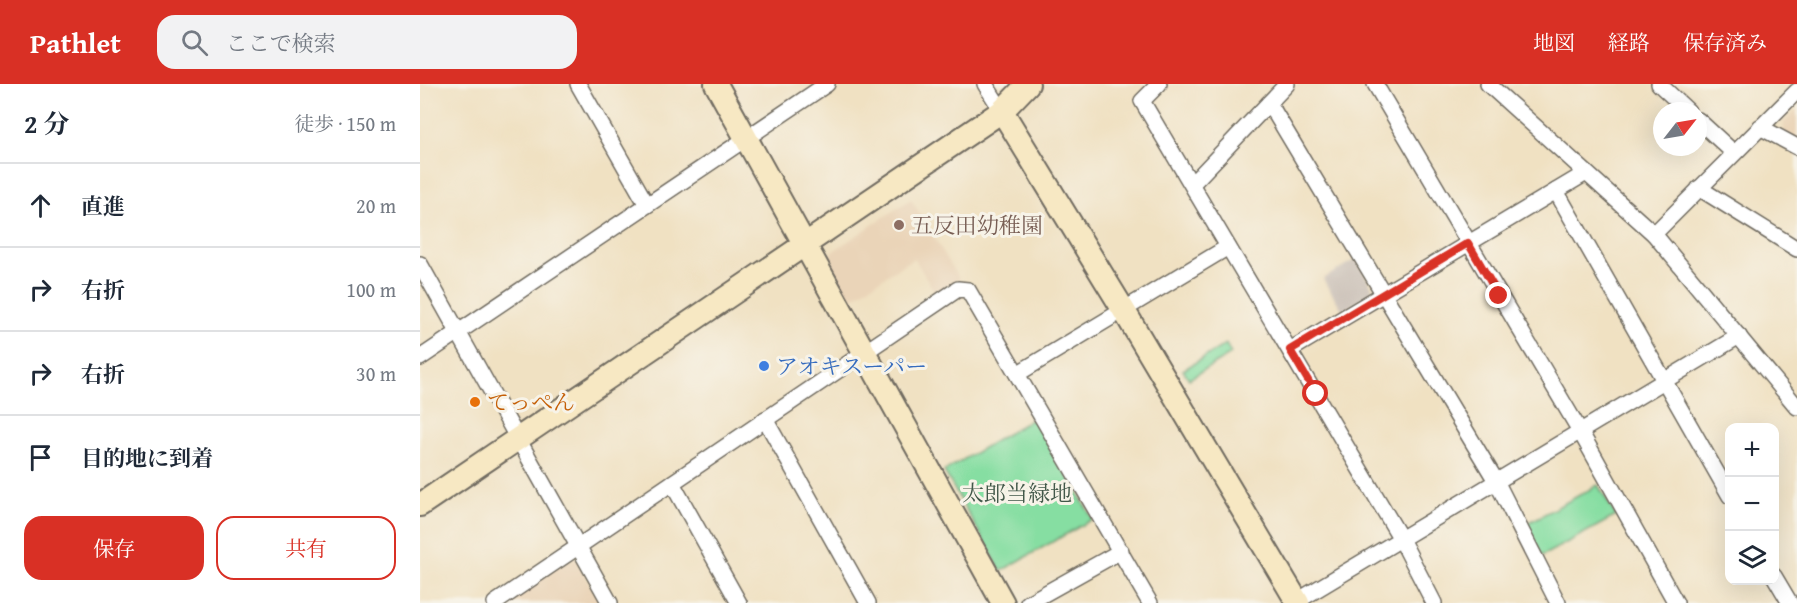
<!DOCTYPE html>
<html lang="ja">
<meta charset="utf-8">
<style>
:root{--surface:#fff;--page:#f2f2f3;--text:#1f2937;--muted:#747a83;--line:#e0e1e3;--accent:#d93025}
body{margin:0;font-family:"Gentium Book Plus","Noto Serif JP",serif;background:var(--page);color:var(--text)}
.controls{position:absolute;right:18px;bottom:18px;display:grid;overflow:hidden;border-radius:12px;box-shadow:0 6px 24px #0002}
.controls button{width:54px;height:54px;display:grid;place-items:center;padding:0;border:0;border-bottom:2px solid var(--line);background:var(--surface);color:var(--text);font:30px sans-serif}
.compass{position:absolute;left:1233px;top:18px;width:54px;height:54px;border-radius:50%;background:var(--surface);box-shadow:0 6px 24px #0002;rotate:59deg}
.stop{position:absolute;width:18px;height:18px;margin:-14px;border:4px solid #d93025;border-radius:50%;background:#fff}
.stop.end{background:#d93025;border-color:#fff;box-shadow:0 2px 6px #0008}
.list{margin:0;padding:0;list-style:none}
h2{display:flex;justify-content:space-between;align-items:center;height:78px;margin:0;padding:0 24px;font-size:26px}
h2 small{font-size:20px;font-weight:400;color:var(--muted)}
.list li{display:grid;grid-template-columns:39px 1fr auto;gap:18px;align-items:center;box-sizing:border-box;height:84px;padding:0 24px;border-top:2px solid var(--line)}
.list b{display:block;font-size:22px;white-space:nowrap}
.list em{font-size:20px;font-style:normal;color:var(--muted)}
.actions{display:flex;gap:12px;padding:18px 24px}
.actions a{flex:1;padding:14px 0;border:2px solid var(--accent);border-radius:18px;text-align:center;font-size:21px;color:var(--accent)}
.actions .main{background:var(--accent);color:#fff}
.icon{flex:none;width:33px;height:33px;fill:none;stroke:currentColor;stroke-width:2;stroke-linecap:round;stroke-linejoin:round}
.map{position:relative;flex:none;width:1377px;height:519px;overflow:hidden}
header{display:flex;align-items:center;gap:36px;box-sizing:border-box;height:84px;padding:0 30px;background:var(--accent);color:#fff}
header strong{font-size:28px}
nav{display:flex;gap:33px;margin-inline-start:auto;font-size:21px}
.search{width:420px;height:54px;background:var(--page);display:flex;align-items:center;gap:15px;box-sizing:border-box;padding:0 21px;border-radius:18px;color:var(--muted);font-size:22px}
main{display:flex}
aside{flex:1;background:var(--surface)}
.map>svg:first-child{display:block}
.built{fill:#ead4b8}
.industrial{fill:#ccc2b9}
.green{fill:#86dea2;stroke:#588466;stroke-width:1.5}
.lines{fill:none;stroke-linecap:round;stroke-linejoin:round}
.street-casing{stroke:#706b60;stroke-width:18}
.secondary-casing{stroke:#706b60;stroke-width:26}
.street{stroke:#fff;stroke-width:15}
.secondary{stroke:#f7e8c3;stroke-width:22}
.route{stroke:#d93025;stroke-width:8}
.education-dot{fill:#8d6e63;stroke:#f7f3e8;stroke-width:2}
.shop-dot{fill:#3f7fe0;stroke:#f7f3e8;stroke-width:2}
.food-dot{fill:#e8710a;stroke:#f7f3e8;stroke-width:2}
.labels{text-anchor:middle;stroke-width:6;stroke-linejoin:round;paint-order:stroke}
.education-label{font-size:22px;fill:#785e54;stroke:#f7f3e8;text-anchor:start}
.shop-label{font-size:22px;fill:#366cbe;stroke:#f7f3e8;text-anchor:start}
.food-label{font-size:22px;fill:#c56008;stroke:#f7f3e8;text-anchor:start}
.park-label{font-size:22px;fill:#425849;stroke:#f7f3e8}
</style>
<header>
<strong>Pathlet</strong>
<div class="search"><svg class="icon" aria-label="search" viewBox="0 0 24 24"><circle cx="10" cy="10" r="6"/><path d="M15 15l6 6"/></svg>ここで検索</div>
<nav><a>地図</a><a>経路</a><a>保存済み</a></nav>
</header>
<main>
<aside>
<h2>2 分<small>徒歩 · 150 m</small></h2>
<ul class="list">
<li><svg class="icon" aria-label="ahead" viewBox="0 0 24 24"><path d="M12 20V5M6 11l6-6 6 6"/></svg><div><b>直進</b></div><em>20 m</em></li>
<li><svg class="icon" aria-label="right" viewBox="0 0 24 24"><path d="M7 20v-9h11M14 6l5 5-5 5"/></svg><div><b>右折</b></div><em>100 m</em></li>
<li><svg class="icon" aria-label="right" viewBox="0 0 24 24"><path d="M7 20v-9h11M14 6l5 5-5 5"/></svg><div><b>右折</b></div><em>30 m</em></li>
<li><svg class="icon" aria-label="arrive" viewBox="0 0 24 24"><path d="M6 21V4h12l-3 4 3 4H6"/></svg><div><b>目的地に到着</b></div></li>
</ul>
<div class="actions"><a class="main">保存</a><a>共有</a></div>
</aside>
<div class="map">
<svg width="1377" height="519" viewBox="0 0 1377 519">
<rect width="100%" height="100%" fill="#f7f3e8"/>
<filter id="ink" filterUnits="userSpaceOnUse"><feTurbulence type="fractalNoise" baseFrequency=".0167" numOctaves="2"/><feDisplacementMap in="SourceGraphic" scale="12" xChannelSelector="R" yChannelSelector="G"/><feConvolveMatrix kernelMatrix="1 2 1 2 8 2 1 2 1" color-interpolation-filters="sRGB"/></filter>
<filter id="wash" filterUnits="userSpaceOnUse"><feTurbulence type="fractalNoise" baseFrequency=".008" numOctaves="4" result="noise"/><feDisplacementMap in="SourceGraphic" scale="24" xChannelSelector="R" yChannelSelector="G"/><feGaussianBlur stdDeviation="1.35" result="paint"/><feColorMatrix in="noise" values="0 0 0 0 0 0 0 0 0 0 0 0 0 0 0 0 0 1.4 0 .05"/><feComposite in="paint" operator="in"/></filter>
<g filter="url(#wash)">
<rect width="100%" height="100%" fill="#f0e1c2"/>
<g class="built">
<polygon points="1377,25 1377,58 1365,52 1363,39"/>
<polygon points="491,115 540,196 516,210 494,174 429,216 408,179 412,168"/>
<polygon points="155,474 180,519 82,519 146,476"/>
</g>
<polygon class="industrial" points="936,175 952,203 951,209 923,227 903,195"/>
<g class="green">
<polygon points="806,260 811,270 769,295 763,286"/>
<polygon points="614,334 673,435 581,487 524,387"/>
<polygon points="1178,401 1196,432 1122,472 1106,440"/>
</g>
</g>
<g filter="url(#ink)">
<g class="lines">
<g class="street-casing">
<g id="street">
<polyline points="158,0 227,121"/>
<polyline points="565,0 582,27"/>
<polyline points="739,0 722,17 981,455 1014,519"/>
<polyline points="955,0 1160,347 1256,519"/>
<polyline points="1068,0 1234,150 1377,323"/>
<polyline points="1239,0 1268,27"/>
<polyline points="849,19 1076,397 1138,519"/>
<polyline points="1278,36 1314,69"/>
<polyline points="1340,43 1377,63"/>
<polyline points="772,100 867,0"/>
<polyline points="1279,104 1377,165"/>
<polyline points="1136,107 1310,412"/>
<polyline points="1234,150 1377,7"/>
<polyline points="0,180 190,519"/>
<polyline points="870,266 1166,89"/>
<polyline points="0,274 407,0"/>
<polyline points="597,290 808,163"/>
<polyline points="345,335 448,519"/>
<polyline points="252,399 319,519"/>
<polyline points="1354,492 1370,519"/>
<polyline points="75,519 538,205 548,206 730,519"/>
<polyline points="608,519 701,467"/>
<polyline points="874,519 1319,252"/>
</g>
</g>
<g class="secondary-casing">
<g id="secondary">
<polyline points="296,0 583,519"/>
<polyline points="582,27 703,225 878,519"/>
<polyline points="0,421 582,27 608,0"/>
</g>
</g>
<use href="#street" class="street"/>
<use href="#secondary" class="secondary"/>
</g>
</g>
<g class="lines" filter="url(#ink)">
<polyline class="route" points="896,310 870,266 1048,159 1079,212"/>
</g>
<circle class="education-dot" cx="479" cy="141" r="6"/>
<circle class="shop-dot" cx="344" cy="282" r="6"/>
<circle class="food-dot" cx="55" cy="318" r="6"/>
<g class="labels">
<g class="education-label">
<text x="491" y="149">五反田幼稚園</text>
</g>
<g class="shop-label">
<text x="356" y="290">アオキスーパー</text>
</g>
<g class="food-label">
<text x="67" y="326">てっぺん</text>
</g>
<g class="park-label">
<text x="597" y="417">太郎当緑地</text>
</g>
</g>
</svg>
<div class="controls">
<button>+</button>
<button>−</button>
<button><svg class="icon" aria-label="layers" viewBox="0 0 24 24"><path d="M12 4l9 5-9 5-9-5zM3 14l9 5 9-5"/></svg></button>
</div>
<svg class="compass" viewBox="-18 -18 36 36"><path d="M0-13l5 13h-10z" fill="#e53935"/><path d="M0 13l5-13h-10z" fill="#747a83"/></svg>
<div class="stop" style="left:896px;top:310px"></div>
<div class="stop end" style="left:1079px;top:212px"></div>
</div>
</main>
